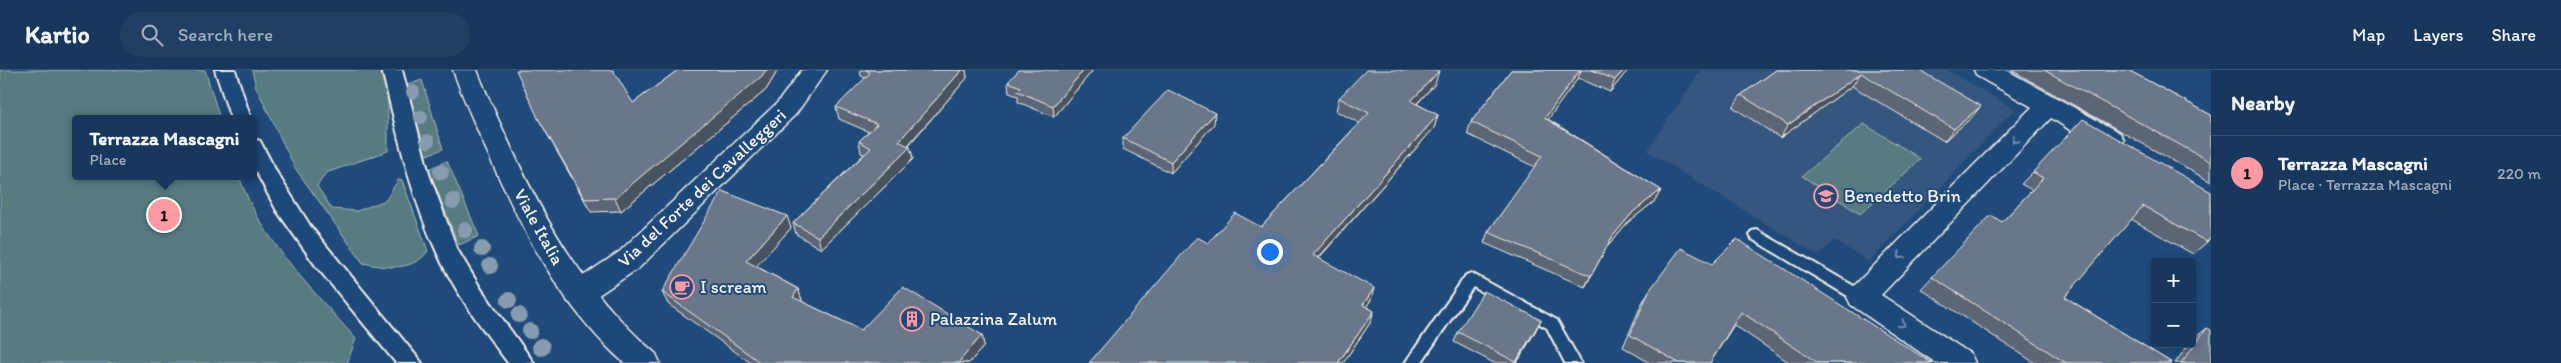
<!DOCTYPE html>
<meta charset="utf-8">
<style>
:root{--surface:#17385c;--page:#203f62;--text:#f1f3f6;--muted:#9eacbb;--line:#365272;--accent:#ff9aa2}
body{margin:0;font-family:Itim,sans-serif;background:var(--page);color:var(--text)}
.controls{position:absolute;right:15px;bottom:15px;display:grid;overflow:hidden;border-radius:5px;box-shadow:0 2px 8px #0003}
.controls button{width:45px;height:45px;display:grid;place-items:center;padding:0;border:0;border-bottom:1px solid var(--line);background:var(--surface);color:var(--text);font:25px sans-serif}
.you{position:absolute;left:1269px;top:181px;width:18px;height:18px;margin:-12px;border:4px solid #fff;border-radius:50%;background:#1a73e8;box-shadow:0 0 0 8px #1a73e833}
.badge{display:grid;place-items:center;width:32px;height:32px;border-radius:50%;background:var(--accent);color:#111;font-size:16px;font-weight:700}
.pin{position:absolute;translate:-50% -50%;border:2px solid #fff;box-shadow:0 1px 5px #0006}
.popup{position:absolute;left:72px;top:45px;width:185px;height:65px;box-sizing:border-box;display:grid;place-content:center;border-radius:5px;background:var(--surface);filter:drop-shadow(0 1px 4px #0005);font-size:16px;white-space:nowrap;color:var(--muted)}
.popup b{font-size:19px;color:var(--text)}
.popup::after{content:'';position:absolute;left:50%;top:100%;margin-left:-10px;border:10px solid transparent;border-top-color:var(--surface)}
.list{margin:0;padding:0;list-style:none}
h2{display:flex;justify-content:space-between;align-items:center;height:65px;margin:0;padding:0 20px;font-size:21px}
h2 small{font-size:16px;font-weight:400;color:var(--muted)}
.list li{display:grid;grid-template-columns:32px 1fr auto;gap:15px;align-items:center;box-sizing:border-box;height:75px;padding:0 20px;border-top:1px solid var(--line)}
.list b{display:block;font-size:19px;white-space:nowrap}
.list p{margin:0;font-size:16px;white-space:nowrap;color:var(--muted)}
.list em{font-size:16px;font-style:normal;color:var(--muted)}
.icon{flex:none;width:28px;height:28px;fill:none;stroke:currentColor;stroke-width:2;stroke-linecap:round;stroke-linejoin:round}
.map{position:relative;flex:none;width:2211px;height:293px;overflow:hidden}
header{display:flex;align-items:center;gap:30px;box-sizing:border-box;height:70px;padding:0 25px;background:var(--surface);border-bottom:1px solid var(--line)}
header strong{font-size:24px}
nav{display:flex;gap:28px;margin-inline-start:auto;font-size:18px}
.search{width:350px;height:45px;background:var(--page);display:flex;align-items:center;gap:12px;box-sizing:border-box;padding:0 18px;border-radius:28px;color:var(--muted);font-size:19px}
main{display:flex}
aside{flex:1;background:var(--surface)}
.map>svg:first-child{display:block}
.built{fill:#36577e}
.green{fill:#567c81;stroke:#a5b6b4}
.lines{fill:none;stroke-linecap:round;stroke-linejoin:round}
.service-casing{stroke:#f4f1e8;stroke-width:4}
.pedestrian-casing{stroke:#f4f1e8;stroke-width:4}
.minor-casing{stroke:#f4f1e8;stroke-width:3}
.secondary-casing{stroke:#f4f1e8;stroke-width:3}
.service{fill:#1f4a7a;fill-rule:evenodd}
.pedestrian{fill:#1f4a7a;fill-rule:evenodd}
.minor{fill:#1f4a7a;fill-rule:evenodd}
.secondary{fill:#1f4a7a;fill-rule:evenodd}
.tree{fill:#879cae}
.wall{fill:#5b6576;stroke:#f4f1e8}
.shaded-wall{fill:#4a5360;stroke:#f4f1e8}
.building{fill:#6a7689;stroke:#f4f1e8}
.oneway{stroke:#748da6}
.labels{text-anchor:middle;stroke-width:4;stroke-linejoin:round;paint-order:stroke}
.street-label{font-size:18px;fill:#f4f1e8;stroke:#1f4a7a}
.poi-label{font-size:18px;fill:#f4f1e8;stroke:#1f4a7a;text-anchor:start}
</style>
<header>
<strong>Kartio</strong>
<div class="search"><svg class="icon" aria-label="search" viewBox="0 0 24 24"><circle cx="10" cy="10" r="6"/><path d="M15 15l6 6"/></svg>Search here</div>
<nav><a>Map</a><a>Layers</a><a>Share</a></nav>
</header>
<main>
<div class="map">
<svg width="2211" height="293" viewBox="0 0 2211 293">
<rect width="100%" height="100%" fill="#1f4a7a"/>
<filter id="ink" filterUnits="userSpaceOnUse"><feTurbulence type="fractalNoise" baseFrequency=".02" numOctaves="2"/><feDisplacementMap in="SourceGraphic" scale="10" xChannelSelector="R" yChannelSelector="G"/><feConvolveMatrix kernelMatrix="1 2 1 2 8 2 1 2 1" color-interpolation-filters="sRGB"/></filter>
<g filter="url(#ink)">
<polygon class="built" points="1701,0 1947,0 2015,39 1869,192 1834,170 1819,186 1647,81"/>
<g class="green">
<path d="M0,0H205L220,49H75V106H239C260,169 313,220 356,269L347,293H0Z"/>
<path d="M252,0H383L388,17V81L326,103L317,116L332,139L357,141L386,130L398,110H402L428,181C413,202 385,198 363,193L295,98L256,17Z"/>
<polygon points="422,10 443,79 424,86 404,16"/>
<polygon points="1864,54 1921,89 1860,144 1802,106"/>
<polygon points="447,91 479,166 459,175 428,99"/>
</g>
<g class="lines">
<g class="service-casing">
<g id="service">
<polygon points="1757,160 1866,223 1868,227 1866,231 1861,233 1856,231 1752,169 1750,165 1752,161"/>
<polygon points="1471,203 1557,250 1581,293 1565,293 1547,258 1473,217 1421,293 1405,293 1466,205"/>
</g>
</g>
<g class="pedestrian-casing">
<g id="pedestrian">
<polygon points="215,0 235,0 251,49 231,49"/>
<path d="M382,0H402L429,104L457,179L481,219L534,293H508C481,257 453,220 435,178C409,121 397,60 382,0Z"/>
<polygon points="253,69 260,71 277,103 311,157 422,293 396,293 316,196 277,141 253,96"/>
</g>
</g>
<g class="minor-casing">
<g id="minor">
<polygon points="802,0 827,0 796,44 639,198 588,232 578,236 568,232 564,224 568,216 619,182 778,32"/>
<path d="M1974,0H2006L2120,63L2124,70L2120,77C2099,83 2070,59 2051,48L1881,225L1971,284L1975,293H1936L1851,235L1847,227L1851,219L2032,37L1977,6Z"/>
</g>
</g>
<g class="secondary-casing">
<path id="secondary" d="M453,0H477C487,26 499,51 511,77C548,158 588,225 656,284L660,293H624C559,235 520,156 485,77C474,52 462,26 453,0Z"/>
</g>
<use href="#service" class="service"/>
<use href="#pedestrian" class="pedestrian"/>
<use href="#minor" class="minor"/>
<use href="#secondary" class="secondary"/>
</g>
<g class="tree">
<circle cx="413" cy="22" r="7"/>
<circle cx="421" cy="47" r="7"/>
<circle cx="428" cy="71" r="7"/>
<circle cx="441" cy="102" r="8"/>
<circle cx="453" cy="131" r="8"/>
<circle cx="465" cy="160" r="8"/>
<circle cx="482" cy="179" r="8"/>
<circle cx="490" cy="196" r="8"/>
<circle cx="509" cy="230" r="8"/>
<circle cx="519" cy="245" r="8"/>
<circle cx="530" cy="261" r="8"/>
<circle cx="541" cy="277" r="9"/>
</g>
<g class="wall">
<polygon points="678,0 778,0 766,20 621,141 591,142 538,48 633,33"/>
<polygon points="860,0 966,0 967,8 908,76 910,77 913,89 821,179 796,164 793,153 864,84 861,83 859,71 869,62 839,49 836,37 865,8 861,6"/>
<polygon points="1093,0 1054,47 1018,32 1018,26 1009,23 1008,12"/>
<polygon points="1511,0 1628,0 1610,22 1578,8 1548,49 1661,120 1655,131 1627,153 1606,178 1585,217 1484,173 1488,162 1535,97 1467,64 1471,52"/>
<polygon points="1776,0 1919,0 1971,48 1944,71 1852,16 1780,68 1733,37 1741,25"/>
<polygon points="2011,0 2128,0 2211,45 2211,112"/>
<polygon points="1435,14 1417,34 1438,45 1434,58 1319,188 1371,230 1366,237 1374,241 1370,253 1343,293 1089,293 1208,173 1261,157 1359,53 1336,41 1339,28"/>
<polygon points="1214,54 1171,103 1123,79 1123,68"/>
<polygon points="2033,102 2211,122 2207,172 2193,184 2131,149 2065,227 2172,293 2035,293 1921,219 1932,207 2002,152 2032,120 2021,114"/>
<polygon points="791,158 756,196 798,219 802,230 801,231 861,260 982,265 984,276 969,293 751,293 668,234 662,222"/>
<polygon points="1712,194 1932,293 1790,293 1734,255 1710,293 1650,293 1623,277 1642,233 1649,221"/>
<polygon points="2207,258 2211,293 2175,293 2189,274 2192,274 2192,270"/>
<polygon points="1536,260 1517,293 1494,293 1454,272 1458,262"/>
</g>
<g class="shaded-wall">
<polygon points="766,0 778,0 766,20 621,141 615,128"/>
<polygon points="962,0 966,0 967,8 901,83 899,71"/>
<polygon points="1084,0 1093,0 1054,47 1053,36"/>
<polygon points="1580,0 1581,0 1578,8 1541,59 1545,48"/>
<polygon points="1624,0 1628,0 1610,22 1615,10"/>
<polygon points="1439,1 1435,14 1407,44 1411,31"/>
<polygon points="1861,3 1852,16 1780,68 1788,55"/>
<polygon points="1981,36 1971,48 1944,71 1954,59"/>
<polygon points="1215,43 1214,54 1171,103 1171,92"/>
<polygon points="1438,45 1434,58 1310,197 1313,185"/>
<polygon points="910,77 913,89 821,179 818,167"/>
<polygon points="1661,120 1655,131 1627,153 1606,178 1585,217 1612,167 1633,142"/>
<polygon points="787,146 791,158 751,202 746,191"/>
<polygon points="1374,218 1371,230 1359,247 1363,235"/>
<polygon points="798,219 802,230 797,238 793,227"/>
<polygon points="1374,241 1370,253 1343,293 1338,293"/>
<polygon points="1541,250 1536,260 1517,293 1516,293"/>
<polygon points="982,265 984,276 969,293 958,293"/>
</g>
<g class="building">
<polygon points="516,0 613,0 633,33 678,0 766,0 762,6 615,128 585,129 538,48"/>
<polygon points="866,0 962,0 899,71 910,77 818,167 793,153 871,78 859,71 877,54 836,37 870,3"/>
<polygon points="1019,0 1084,0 1053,36 1017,21 1021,17 1008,12"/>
<polygon points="1366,0 1437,0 1439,1 1411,31 1438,45 1313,185 1374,218 1363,235 1374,241 1338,293 1089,293 1197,167 1208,173 1235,143 1261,157 1369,43 1339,28"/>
<polygon points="1511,0 1580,0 1545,48 1661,120 1633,142 1612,167 1591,206 1488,162 1542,86 1471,52"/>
<polygon points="1592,0 1624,0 1615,10"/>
<polygon points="1776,0 1919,0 1981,36 1954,59 1861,3 1788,55 1741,25"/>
<polygon points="2044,0 2128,0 2211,45 2211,92"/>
<polygon points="1168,20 1215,43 1171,92 1123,68"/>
<polygon points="2083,49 2211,122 2211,167 2207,172 2143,136 2065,227 2172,293 2066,293 1932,207 1991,145 2002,152 2043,108 2033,102"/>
<polygon points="722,121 787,146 746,191 798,219 793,227 861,260 903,217 982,265 958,293 761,293 662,222"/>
<polygon points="1737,169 1932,293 1818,293 1741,242 1710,293 1679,293 1630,265 1649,221 1681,178 1712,194"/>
<polygon points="1484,221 1541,250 1516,292 1458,262"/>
<polygon points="2207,258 2211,260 2211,293 2181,293"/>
</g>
<defs><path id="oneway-chevron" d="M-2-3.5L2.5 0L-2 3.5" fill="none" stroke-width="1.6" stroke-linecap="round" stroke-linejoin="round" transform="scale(1.25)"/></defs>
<g class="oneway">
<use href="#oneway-chevron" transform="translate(2015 70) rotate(135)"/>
<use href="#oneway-chevron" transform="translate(1901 186) rotate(135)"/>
<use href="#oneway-chevron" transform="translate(1902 254) rotate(34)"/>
</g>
</g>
<defs>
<g id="school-ring" transform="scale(1.25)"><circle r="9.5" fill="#1f4a7a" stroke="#ff9aa2" stroke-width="1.5"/><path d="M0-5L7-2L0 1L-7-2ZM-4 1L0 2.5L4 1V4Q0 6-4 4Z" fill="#ff9aa2"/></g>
<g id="cafe-ring" transform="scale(1.25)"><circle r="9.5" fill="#1f4a7a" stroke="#ff9aa2" stroke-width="1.5"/><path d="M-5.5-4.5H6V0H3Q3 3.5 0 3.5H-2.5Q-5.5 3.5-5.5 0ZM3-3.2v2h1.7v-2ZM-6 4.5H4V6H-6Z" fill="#ff9aa2"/></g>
<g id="building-ring" transform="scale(1.25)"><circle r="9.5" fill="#1f4a7a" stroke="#ff9aa2" stroke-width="1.5"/><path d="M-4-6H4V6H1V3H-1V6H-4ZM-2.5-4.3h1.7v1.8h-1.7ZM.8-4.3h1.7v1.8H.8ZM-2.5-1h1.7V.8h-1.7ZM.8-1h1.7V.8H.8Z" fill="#ff9aa2"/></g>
</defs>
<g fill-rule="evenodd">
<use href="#school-ring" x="1826" y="126"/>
<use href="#cafe-ring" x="682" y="217"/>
<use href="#building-ring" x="912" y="249"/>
</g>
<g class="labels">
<g class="street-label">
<text transform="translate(702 118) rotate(-43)" y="6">Via del Forte dei Cavalleggeri</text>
<text transform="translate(539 157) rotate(61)" y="6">Viale Italia</text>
</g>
<g class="poi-label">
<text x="1844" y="132">Benedetto Brin</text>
<text x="700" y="223">I scream</text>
<text x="930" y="255">Palazzina Zalum</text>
</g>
</g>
</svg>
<div class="controls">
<button>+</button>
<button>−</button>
</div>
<div class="you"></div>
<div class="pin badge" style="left:164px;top:145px">1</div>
<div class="popup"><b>Terrazza Mascagni</b>Place</div>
</div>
<aside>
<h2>Nearby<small></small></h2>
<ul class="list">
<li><span class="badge">1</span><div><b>Terrazza Mascagni</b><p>Place · Terrazza Mascagni</p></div><em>220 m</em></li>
</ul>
</aside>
</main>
